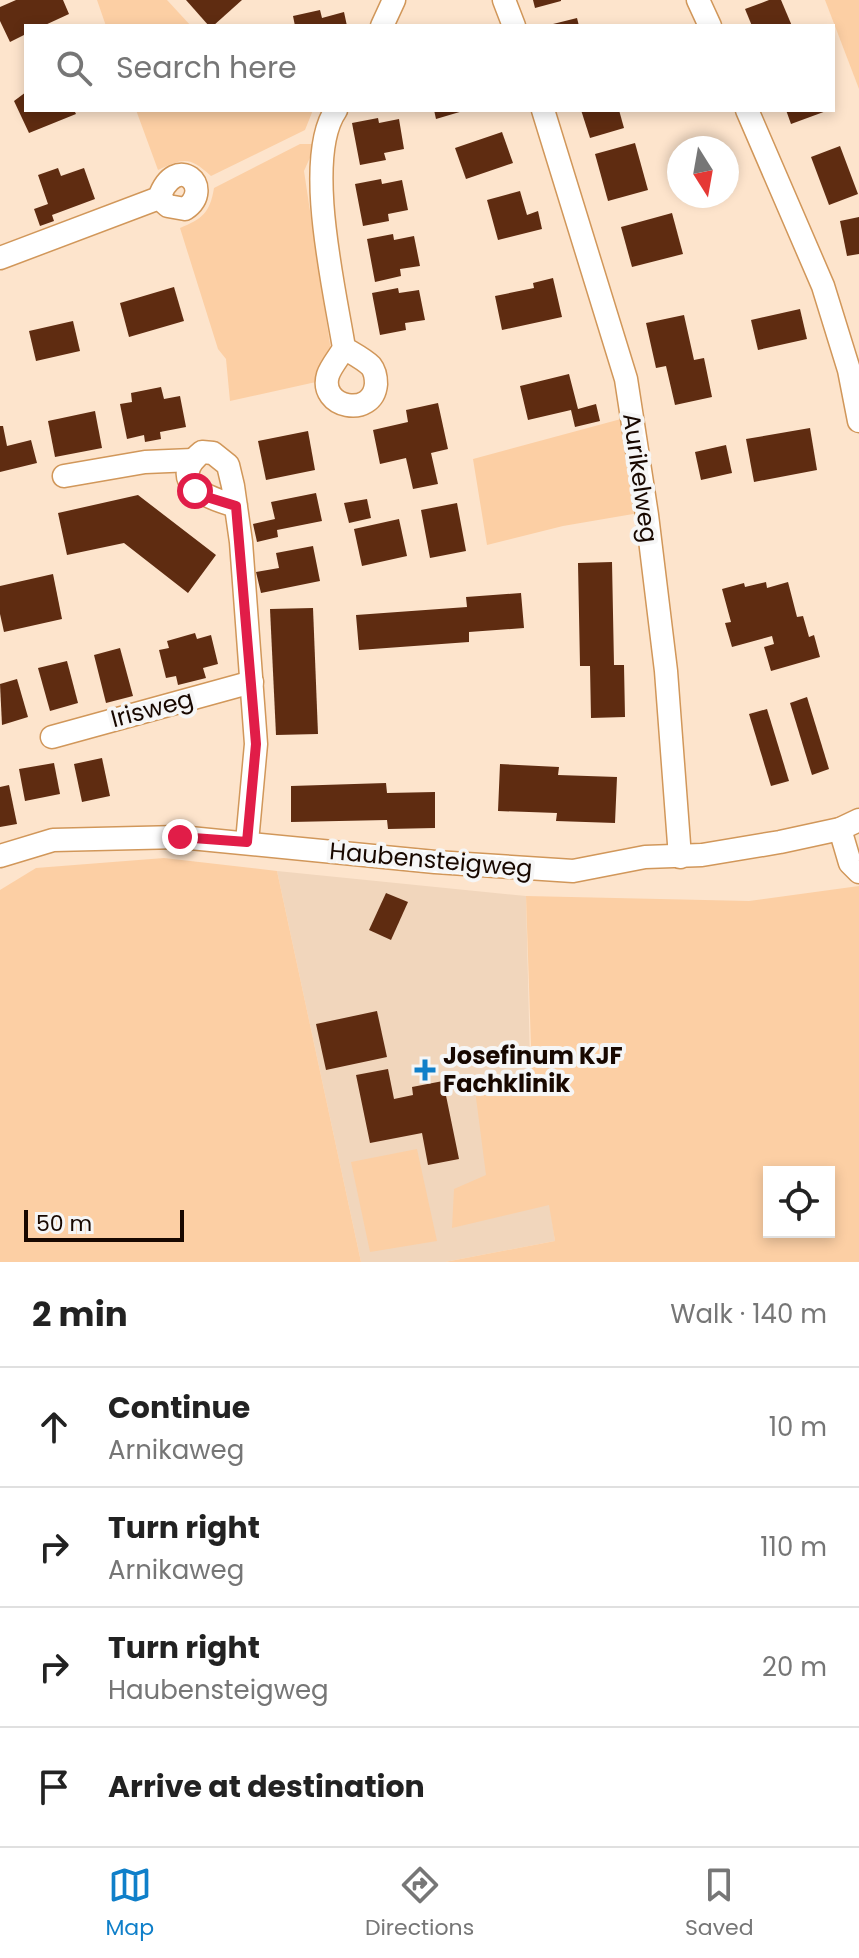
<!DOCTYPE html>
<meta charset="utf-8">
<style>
:root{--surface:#fff;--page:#f6f6f6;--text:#222;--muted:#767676;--line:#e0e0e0;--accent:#0f7fc9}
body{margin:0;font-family:Poppins,sans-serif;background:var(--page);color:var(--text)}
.controls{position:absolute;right:24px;bottom:24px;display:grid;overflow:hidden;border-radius:0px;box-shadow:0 4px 12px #0003}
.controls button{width:72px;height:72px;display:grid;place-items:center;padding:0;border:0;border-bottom:2px solid var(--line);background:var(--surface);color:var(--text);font:40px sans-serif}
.compass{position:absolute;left:667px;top:136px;width:72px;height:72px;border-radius:50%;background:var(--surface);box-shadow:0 4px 12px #0003;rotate:169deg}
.scale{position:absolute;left:24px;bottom:20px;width:160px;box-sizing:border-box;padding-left:8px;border:4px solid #180800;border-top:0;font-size:22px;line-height:28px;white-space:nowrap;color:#180800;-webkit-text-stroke:6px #f6f6f6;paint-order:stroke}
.stop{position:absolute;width:24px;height:24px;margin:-18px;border:6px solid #e11d48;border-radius:50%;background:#fff}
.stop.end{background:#e11d48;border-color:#fff;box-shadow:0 2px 8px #0008}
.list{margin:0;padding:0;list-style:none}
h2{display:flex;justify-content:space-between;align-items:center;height:104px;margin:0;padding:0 32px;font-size:34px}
h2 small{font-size:26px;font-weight:400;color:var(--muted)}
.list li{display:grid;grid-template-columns:52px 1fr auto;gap:24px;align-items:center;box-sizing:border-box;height:120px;padding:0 32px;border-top:2px solid var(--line)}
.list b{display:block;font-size:30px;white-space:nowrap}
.list p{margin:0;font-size:26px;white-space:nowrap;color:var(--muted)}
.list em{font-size:26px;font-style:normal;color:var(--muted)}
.icon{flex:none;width:44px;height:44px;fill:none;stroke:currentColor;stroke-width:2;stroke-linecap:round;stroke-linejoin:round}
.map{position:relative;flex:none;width:859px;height:1262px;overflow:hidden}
.search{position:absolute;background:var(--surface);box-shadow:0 4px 12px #0003;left:24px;right:24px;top:24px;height:88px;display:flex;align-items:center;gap:20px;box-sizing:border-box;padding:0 28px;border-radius:0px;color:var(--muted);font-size:30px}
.sheet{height:584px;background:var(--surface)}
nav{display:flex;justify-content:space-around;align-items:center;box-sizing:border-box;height:112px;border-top:2px solid var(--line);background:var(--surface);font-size:22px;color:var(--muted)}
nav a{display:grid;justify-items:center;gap:4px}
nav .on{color:var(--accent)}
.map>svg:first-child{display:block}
.built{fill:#f1d6bc}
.green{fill:#fccfa4;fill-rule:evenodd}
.building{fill:#5f2c11}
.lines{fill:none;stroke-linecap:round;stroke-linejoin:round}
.minor-casing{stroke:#d1975a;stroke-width:25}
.minor{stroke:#fff;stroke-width:22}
.route{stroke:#e11d48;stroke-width:10}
.poi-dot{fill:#0f7fc9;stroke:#f6f6f6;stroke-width:3}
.labels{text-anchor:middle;stroke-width:8;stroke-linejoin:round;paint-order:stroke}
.street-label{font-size:24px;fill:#180800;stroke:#f6f6f6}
.poi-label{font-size:24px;font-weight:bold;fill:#180800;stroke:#f6f6f6;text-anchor:start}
</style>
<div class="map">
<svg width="859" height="1262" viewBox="0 0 859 1262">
<rect width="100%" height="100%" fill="#fde4cc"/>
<polygon class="built" points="277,871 526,896 530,1063 555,1241 445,1262 361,1262"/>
<g class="green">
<polygon points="97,0 167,0 191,26 106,26"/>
<polygon points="825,0 859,0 859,89"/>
<path d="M136,110H313L305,130L211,176C189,156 184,158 158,170Z"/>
<path d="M300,144H316L304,171L331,351L316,382L230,401L226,359L218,349L180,228C202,219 210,213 214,188Z"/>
<polygon points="621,419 639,513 563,526 487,545 473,459"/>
<polygon points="164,858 277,871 361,1262 0,1262 0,890 36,868"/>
<path d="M859,886V1262H445L555,1241L549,1205L452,1228L454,1189L486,1175L475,1090L532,1077L526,896L749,901ZM769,1172H829V1232H769Z"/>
<polygon points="417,1149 437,1241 370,1252 351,1162"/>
</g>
<g class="building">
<polygon points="16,0 63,0 69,14 43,26 26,26 26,34 10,42 0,21 0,7"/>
<polygon points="186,0 242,0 213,26 209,26"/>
<polygon points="533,0 561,0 561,1 535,8"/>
<polygon points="769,0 781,0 792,26 752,26 745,9"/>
<polygon points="320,10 322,18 344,12 347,26 295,26 293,16"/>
<polygon points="577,18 579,26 549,26 549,25"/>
<polygon points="26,92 26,110 74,110 76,114 29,133 14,101"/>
<polygon points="434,110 463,110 463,111 436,119"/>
<polygon points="581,110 619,110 624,128 590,138"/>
<polygon points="786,110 829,110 791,124"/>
<polygon points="378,118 379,123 399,119 404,149 384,153 386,160 360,165 352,123"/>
<polygon points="502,132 513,163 466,179 455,148"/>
<polygon points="635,143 648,190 608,201 595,154"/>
<polygon points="840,146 858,194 829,205 811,157"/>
<polygon points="58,168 61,176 84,168 95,199 52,215 54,221 40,226 34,209 48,204 38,175"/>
<polygon points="381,179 382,184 402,180 408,210 388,214 389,221 363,226 355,184"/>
<polygon points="520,191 527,215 538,211 542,229 498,240 487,200"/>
<polygon points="672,213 683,254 632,267 621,227"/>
<polygon points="859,217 859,254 847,256 840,221"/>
<polygon points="393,234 394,240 414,236 420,266 400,269 401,276 375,282 367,239"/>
<polygon points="553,278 562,317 502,330 495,296 534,288 533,283"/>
<polygon points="174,287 184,321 129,337 120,303"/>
<polygon points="398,288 399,293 419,290 425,320 405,323 406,330 380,335 372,293"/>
<polygon points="800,309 807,339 758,350 751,320"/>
<polygon points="684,315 694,360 704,358 712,397 675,405 666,366 656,368 646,323"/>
<polygon points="73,321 80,351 36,361 29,331"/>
<polygon points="569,374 578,409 596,404 600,421 575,427 571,410 528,420 520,386"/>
<polygon points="161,387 164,399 180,396 186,427 160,432 161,439 145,442 144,435 127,439 120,404 132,402 131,393"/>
<polygon points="438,403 448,449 431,453 438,484 413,489 406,458 380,464 373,430 408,422 406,410"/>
<polygon points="95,411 102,448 55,457 48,421"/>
<polygon points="0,426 3,426 7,446 31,440 37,463 0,472"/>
<polygon points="810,428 817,470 754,482 746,439"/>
<polygon points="308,431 315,470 266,480 258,441"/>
<polygon points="726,445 732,473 701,480 695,452"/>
<polygon points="316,493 322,521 277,530 278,537 257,542 253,524 275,519 271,502"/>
<polygon points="138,495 216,555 188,593 124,543 67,555 58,513"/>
<polygon points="367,499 371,518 349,523 344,503"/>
<polygon points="457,503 466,551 430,558 421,510"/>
<polygon points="399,519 407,556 362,566 354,529"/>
<polygon points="313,546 320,581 261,593 256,572 279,568 276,553"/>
<polygon points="612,562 614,665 624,665 625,717 591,718 590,666 580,666 578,563"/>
<polygon points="53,574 62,619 4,632 0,614 0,586"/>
<polygon points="766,582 767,588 788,582 797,617 803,616 809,637 814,635 820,657 771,671 764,647 774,644 772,636 732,647 725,623 731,622 722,589 744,583 745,587"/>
<polygon points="521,593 524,628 469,632 469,642 359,650 356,615 467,607 466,597"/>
<polygon points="313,608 318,734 276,735 270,609"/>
<polygon points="195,633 197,639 211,635 218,664 203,668 206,678 178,685 176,676 166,678 159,650 169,648 167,641"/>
<polygon points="120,648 133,696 106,703 94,655"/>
<polygon points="67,661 78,703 50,711 38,668"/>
<polygon points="17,679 28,717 2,725 0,684"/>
<polygon points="807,697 829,769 812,775 790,703"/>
<polygon points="767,709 789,781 771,786 749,714"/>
<polygon points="102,758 110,796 82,802 74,764"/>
<polygon points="54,763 60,794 25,801 19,769"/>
<polygon points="500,764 559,767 558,775 617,777 615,823 556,821 557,813 498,811"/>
<polygon points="386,783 387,793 435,792 435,828 388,829 387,820 291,822 291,786"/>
<polygon points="9,785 17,824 0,827 0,787"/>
<polygon points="386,893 408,902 391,940 369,930"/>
<polygon points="377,1011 387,1057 326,1070 316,1024"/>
<polygon points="388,1069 394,1099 413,1095 412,1087 443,1081 459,1159 428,1165 422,1133 370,1143 356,1075"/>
</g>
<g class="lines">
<g class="minor-casing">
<g id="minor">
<polyline points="504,0 514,26"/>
<polyline points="698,0 710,26"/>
<polyline points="382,26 394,0"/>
<path d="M336,110C303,158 335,291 344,348C340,356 331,366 328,375C318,408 373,419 376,384C376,378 375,371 371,366C364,359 352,353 344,348"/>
<polyline points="543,110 626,379 647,515 666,671 680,857"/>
<polyline points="747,110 823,286 849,370 859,421"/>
<path d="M0,258L159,198C176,150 216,188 185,209L168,206L159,198"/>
<polyline points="64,476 145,462 193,460"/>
<path d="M236,506C211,499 164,483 202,452L213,453L228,465L233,486L241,542L256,744L247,842"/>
<polyline points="52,737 252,682"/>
<polyline points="840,829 850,863 859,872"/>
<polyline points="0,856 53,840 180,837 435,862 573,871 645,857 702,855 780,842 840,829 859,820"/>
</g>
</g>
<use href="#minor" class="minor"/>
</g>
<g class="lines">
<polyline class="route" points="180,837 247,842 256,744 236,506 210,498 195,491"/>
</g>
<path class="poi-dot" d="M421 1058h8v8h8v8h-8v8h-8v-8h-8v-8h8z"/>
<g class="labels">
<g class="street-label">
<text transform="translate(640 478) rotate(82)" y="8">Aurikelweg</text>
<text transform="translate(152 709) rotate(-15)" y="8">Irisweg</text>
<text transform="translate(431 860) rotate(5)" y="8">Haubensteigweg</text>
</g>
<g class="poi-label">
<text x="443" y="1064">Josefinum KJF<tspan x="443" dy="28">Fachklinik</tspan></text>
</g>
</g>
</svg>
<div class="controls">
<button><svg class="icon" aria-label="locate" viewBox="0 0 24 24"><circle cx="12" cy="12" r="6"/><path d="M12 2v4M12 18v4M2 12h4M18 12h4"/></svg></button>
</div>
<svg class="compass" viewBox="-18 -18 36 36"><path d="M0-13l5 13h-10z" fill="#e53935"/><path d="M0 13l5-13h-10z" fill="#767676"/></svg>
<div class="scale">50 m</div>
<div class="stop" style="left:195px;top:491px"></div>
<div class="stop end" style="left:180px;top:837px"></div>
<div class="search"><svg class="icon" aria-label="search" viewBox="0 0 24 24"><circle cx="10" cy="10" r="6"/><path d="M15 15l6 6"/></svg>Search here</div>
</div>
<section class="sheet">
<h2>2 min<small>Walk · 140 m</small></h2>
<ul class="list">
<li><svg class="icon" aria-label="ahead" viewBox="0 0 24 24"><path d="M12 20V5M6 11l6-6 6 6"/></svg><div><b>Continue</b><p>Arnikaweg</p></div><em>10 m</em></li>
<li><svg class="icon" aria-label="right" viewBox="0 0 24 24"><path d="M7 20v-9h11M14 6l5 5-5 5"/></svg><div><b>Turn right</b><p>Arnikaweg</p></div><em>110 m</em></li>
<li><svg class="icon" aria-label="right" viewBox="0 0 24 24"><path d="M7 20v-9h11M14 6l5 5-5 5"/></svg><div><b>Turn right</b><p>Haubensteigweg</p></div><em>20 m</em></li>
<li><svg class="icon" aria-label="arrive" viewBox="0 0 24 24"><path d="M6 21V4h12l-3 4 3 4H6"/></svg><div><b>Arrive at destination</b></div></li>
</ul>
</section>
<nav>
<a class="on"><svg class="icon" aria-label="map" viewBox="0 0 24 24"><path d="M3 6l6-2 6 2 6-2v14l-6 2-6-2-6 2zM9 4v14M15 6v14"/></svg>Map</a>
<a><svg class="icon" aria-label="directions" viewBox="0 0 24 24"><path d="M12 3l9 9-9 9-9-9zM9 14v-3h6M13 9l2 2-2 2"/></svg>Directions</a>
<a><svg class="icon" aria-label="saved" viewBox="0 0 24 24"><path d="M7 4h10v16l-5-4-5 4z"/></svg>Saved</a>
</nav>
